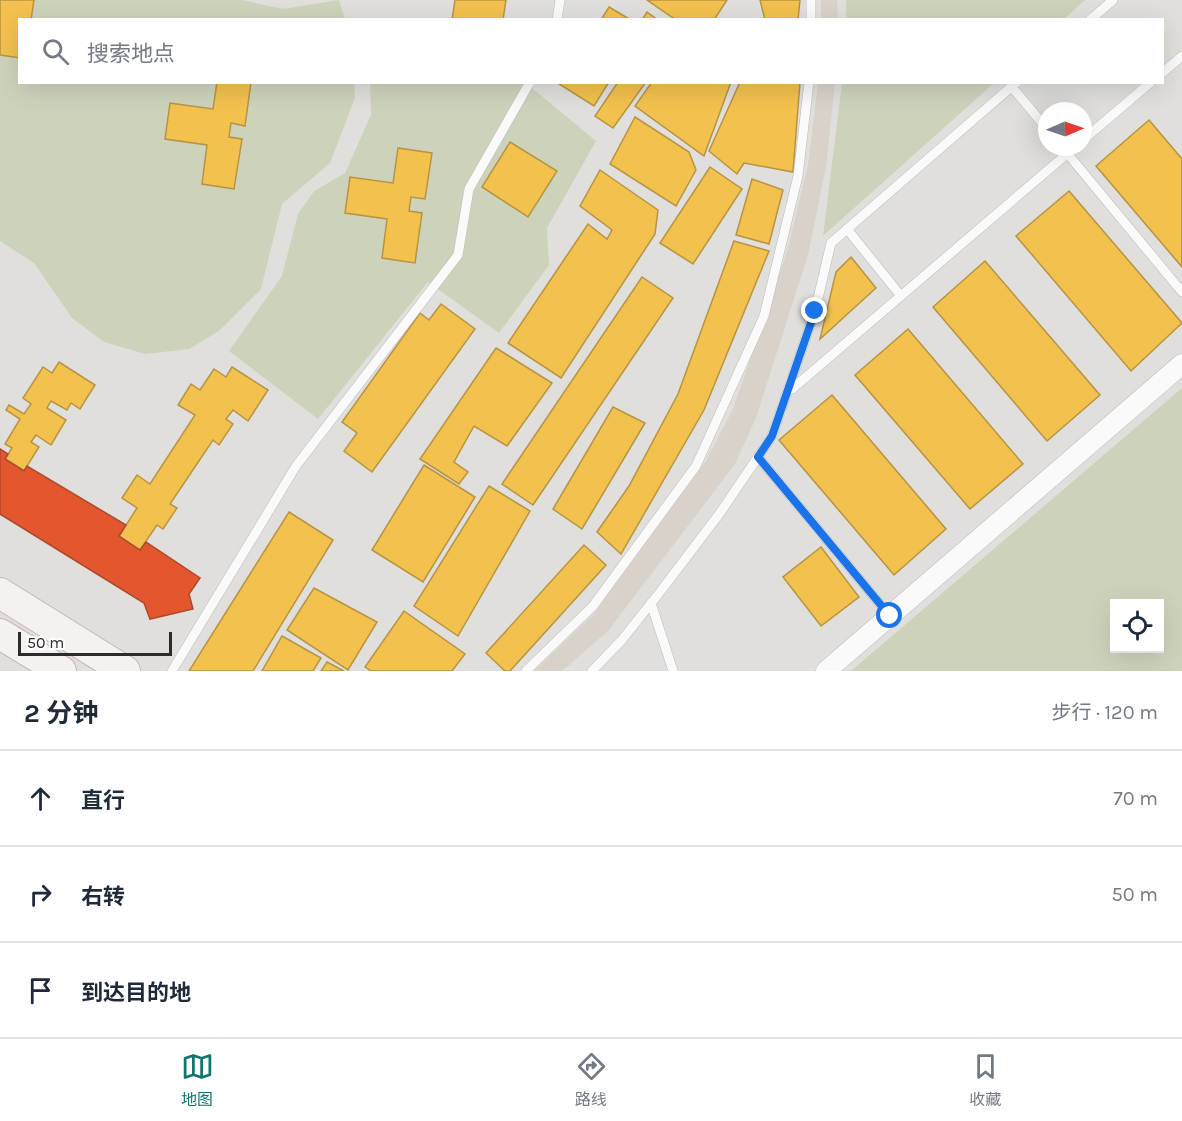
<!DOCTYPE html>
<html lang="zh">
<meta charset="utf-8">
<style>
:root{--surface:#fff;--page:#f6f6f7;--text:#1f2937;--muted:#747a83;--line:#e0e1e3;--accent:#0f766e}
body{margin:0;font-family:Karla,"Noto Sans SC",sans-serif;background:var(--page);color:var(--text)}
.controls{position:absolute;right:18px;bottom:18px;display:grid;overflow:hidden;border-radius:0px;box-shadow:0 6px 24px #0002}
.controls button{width:54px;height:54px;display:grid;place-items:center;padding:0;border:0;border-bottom:2px solid var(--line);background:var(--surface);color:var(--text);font:30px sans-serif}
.compass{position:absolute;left:1038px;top:102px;width:54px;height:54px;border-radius:50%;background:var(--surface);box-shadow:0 6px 24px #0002;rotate:88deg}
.scale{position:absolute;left:18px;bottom:15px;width:154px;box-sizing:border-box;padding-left:6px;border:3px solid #2d2b29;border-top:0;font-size:16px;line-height:21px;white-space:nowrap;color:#2d2b29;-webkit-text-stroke:4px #fff;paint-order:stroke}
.stop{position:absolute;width:18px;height:18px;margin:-14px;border:4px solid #1a73e8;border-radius:50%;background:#fff}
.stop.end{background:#1a73e8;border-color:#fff;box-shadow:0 2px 6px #0008}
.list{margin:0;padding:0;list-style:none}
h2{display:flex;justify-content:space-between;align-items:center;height:78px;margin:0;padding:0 24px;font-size:26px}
h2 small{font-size:20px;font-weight:400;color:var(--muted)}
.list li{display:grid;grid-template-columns:39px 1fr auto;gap:18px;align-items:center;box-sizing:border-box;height:96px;padding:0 24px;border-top:2px solid var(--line)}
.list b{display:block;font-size:22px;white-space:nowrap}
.list em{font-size:20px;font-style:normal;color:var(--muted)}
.icon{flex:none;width:33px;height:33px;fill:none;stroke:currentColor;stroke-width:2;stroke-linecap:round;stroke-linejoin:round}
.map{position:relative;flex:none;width:1182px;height:671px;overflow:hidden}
.search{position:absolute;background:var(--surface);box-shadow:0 6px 24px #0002;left:18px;right:18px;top:18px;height:66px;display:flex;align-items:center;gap:15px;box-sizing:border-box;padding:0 21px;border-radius:0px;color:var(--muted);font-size:22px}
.sheet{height:366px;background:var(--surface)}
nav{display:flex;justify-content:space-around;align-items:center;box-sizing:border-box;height:84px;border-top:2px solid var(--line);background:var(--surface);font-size:16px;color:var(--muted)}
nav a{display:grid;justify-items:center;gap:3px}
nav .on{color:var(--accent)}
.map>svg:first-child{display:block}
.built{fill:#d8d2ca}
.green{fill:#cdd3bb;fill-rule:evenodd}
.homes{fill:#f2c14e;stroke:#b79443;stroke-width:1.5}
.shops{fill:#e4572e;stroke:#ad4a2c;stroke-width:1.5}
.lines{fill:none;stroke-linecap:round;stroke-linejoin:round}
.service-casing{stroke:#bdbbb9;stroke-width:10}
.minor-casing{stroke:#bdbbb9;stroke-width:21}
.primary-casing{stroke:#c0b7b7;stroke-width:32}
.service{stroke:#fafafa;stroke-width:9}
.minor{stroke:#fafafa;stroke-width:20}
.primary{stroke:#f5f1f1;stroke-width:30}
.route{stroke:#1a73e8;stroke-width:8}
</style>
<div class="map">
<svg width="1182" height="671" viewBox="0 0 1182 671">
<rect width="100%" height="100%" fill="#e1dfdc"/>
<g class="built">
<polygon points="821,0 837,0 838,19 821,19"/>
<polygon points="818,83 835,83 826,167 808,255 756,418 735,464 608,631 562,671 534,671 593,615 706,461 733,409 787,252 808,165"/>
</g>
<g class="green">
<polygon points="0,0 242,0 283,9 339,0 345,19 20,20 20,82 354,83 355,98 330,163 282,204 261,289 219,331 189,349 145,354 104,342 72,318 34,263 0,241"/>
<polygon points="846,0 1085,0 1064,19 846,20"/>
<polygon points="370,83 526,83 596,141 547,228 549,265 499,333 428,282 318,419 229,351 282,276 298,214 314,191 345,173 371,115"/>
<polygon points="842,83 994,83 823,236"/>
<path d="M1182,388V671H851ZM1114,604H1160V648H1114Z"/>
</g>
<g class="homes">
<polygon points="0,0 34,0 31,20 20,20 20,58 0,55"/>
<polygon points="455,0 506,0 503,20 452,20"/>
<polygon points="647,0 727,0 714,20 676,20"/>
<polygon points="760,0 800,0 798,20 765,20"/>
<polygon points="609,7 631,20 601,20"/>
<polygon points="647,12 658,20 642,20"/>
<polygon points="217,82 251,82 245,126 231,123 229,137 242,139 234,189 202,184 207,145 165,139 170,103 213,109"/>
<polygon points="556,82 609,82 594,106"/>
<polygon points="618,82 646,82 613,128 595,116"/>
<polygon points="652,82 731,82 704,156 635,106"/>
<polygon points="740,82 800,82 793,172 744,163 737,174 709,151"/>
<polygon points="635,117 689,152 696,170 676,206 610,164"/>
<polygon points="1149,120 1182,159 1182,267 1096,166"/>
<polygon points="510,142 557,171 528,217 482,187"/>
<polygon points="398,148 432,153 425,199 411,197 409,211 422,213 415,263 382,258 387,219 345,213 350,177 393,183"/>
<polygon points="710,167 742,189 693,264 660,243"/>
<polygon points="600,170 658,210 655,234 561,378 508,343 588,224 607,239 612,230 580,206"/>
<polygon points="752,179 783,190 769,244 736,235"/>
<polygon points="1069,191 1182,323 1131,371 1016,236"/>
<polygon points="734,241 769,251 704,410 621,554 597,532 629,486 678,394"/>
<polygon points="851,257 876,288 820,339 836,272"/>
<polygon points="985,261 1100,395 1047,441 933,307"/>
<polygon points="642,277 673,298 533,505 502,484"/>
<polygon points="441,304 475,329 372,472 344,451 357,433 342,422 420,313 429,320"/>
<polygon points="908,329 1023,464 970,509 855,375"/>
<polygon points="496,348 552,383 507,446 474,426 454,462 468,472 459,484 420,459"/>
<polygon points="59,362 95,385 80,409 71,403 67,410 51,401 47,408 66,420 51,445 36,435 31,442 39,447 24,471 5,459 12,448 5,444 20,419 6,410 9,405 24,414 31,404 23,398 43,367 52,373"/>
<polygon points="232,367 268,390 248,421 233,410 226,419 233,424 219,445 213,440 170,504 177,508 163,529 157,525 140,550 119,536 137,508 122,498 137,475 150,484 195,415 178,405 191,384 200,390 214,369 226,377"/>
<polygon points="832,395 946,529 894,575 779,440"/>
<polygon points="613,407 645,423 582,529 553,509"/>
<polygon points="424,465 475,497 423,582 372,550"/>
<polygon points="489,486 530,511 458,636 414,606"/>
<polygon points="289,512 333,540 253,671 189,671"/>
<polygon points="584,545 606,565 510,671 505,671 486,653"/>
<polygon points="821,547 859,597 821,626 783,577"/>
<polygon points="314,588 377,622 348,670 287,630"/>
<polygon points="404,611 465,654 452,671 371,671 365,667"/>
<polygon points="282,636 321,658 313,671 262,671"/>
<polygon points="327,662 344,671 321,671"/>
</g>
<polygon class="shops" points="0,449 8,454 5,459 24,471 27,466 126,525 119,536 140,550 146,542 200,578 189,594 193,609 150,619 144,603 0,514"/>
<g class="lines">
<g class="service-casing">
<g id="service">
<polyline points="557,20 560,0"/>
<polyline points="811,20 811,0"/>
<polyline points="1090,20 1113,0"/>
<polyline points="1162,73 1182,56"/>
<polyline points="1012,87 1047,129"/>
<polyline points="1083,140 1151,82"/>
<polyline points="1062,147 1182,292"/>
<polyline points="847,229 901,296"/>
<polyline points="792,389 1075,147"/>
<polyline points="758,457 890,616"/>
<polyline points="651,603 673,671"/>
<polyline points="172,671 296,466 458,255 469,189 530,82"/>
<polyline points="526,671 593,606 696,466 764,316 798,176 809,82"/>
<polyline points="592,671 621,641 660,592 720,513 772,436 815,311 831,243 1017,82"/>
</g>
</g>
<g class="minor-casing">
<polyline id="minor" points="826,671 1182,364"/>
</g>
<g class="primary-casing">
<g id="primary">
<polyline points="0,593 125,671"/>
<polyline points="0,634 61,671"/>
</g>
</g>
<use href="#service" class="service"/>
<use href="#minor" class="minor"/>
<use href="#primary" class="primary"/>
</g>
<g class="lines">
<polyline class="route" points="815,311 772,436 758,457 890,616"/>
</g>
</svg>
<div class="controls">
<button><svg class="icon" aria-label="locate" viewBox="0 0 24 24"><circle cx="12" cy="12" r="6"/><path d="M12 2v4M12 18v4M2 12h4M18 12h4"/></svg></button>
</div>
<svg class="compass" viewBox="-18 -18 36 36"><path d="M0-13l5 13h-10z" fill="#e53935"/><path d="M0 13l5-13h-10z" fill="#747a83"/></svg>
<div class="scale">50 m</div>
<div class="stop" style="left:890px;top:616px"></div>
<div class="stop end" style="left:815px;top:311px"></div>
<div class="search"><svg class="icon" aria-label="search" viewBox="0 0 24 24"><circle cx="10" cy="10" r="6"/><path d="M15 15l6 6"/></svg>搜索地点</div>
</div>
<section class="sheet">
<h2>2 分钟<small>步行 · 120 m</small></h2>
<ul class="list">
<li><svg class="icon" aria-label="ahead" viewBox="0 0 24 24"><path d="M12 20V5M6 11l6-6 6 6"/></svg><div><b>直行</b></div><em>70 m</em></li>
<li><svg class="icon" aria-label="right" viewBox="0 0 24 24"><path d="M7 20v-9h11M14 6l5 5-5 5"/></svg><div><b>右转</b></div><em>50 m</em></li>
<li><svg class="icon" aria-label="arrive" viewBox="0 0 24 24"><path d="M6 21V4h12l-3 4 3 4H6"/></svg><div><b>到达目的地</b></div></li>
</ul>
</section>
<nav>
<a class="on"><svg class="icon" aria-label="map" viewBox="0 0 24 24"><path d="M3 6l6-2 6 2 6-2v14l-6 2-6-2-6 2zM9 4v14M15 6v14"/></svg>地图</a>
<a><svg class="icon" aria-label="directions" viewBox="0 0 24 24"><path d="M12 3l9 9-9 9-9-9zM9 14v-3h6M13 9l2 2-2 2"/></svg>路线</a>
<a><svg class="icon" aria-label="saved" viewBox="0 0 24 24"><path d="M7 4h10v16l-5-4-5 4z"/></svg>收藏</a>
</nav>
